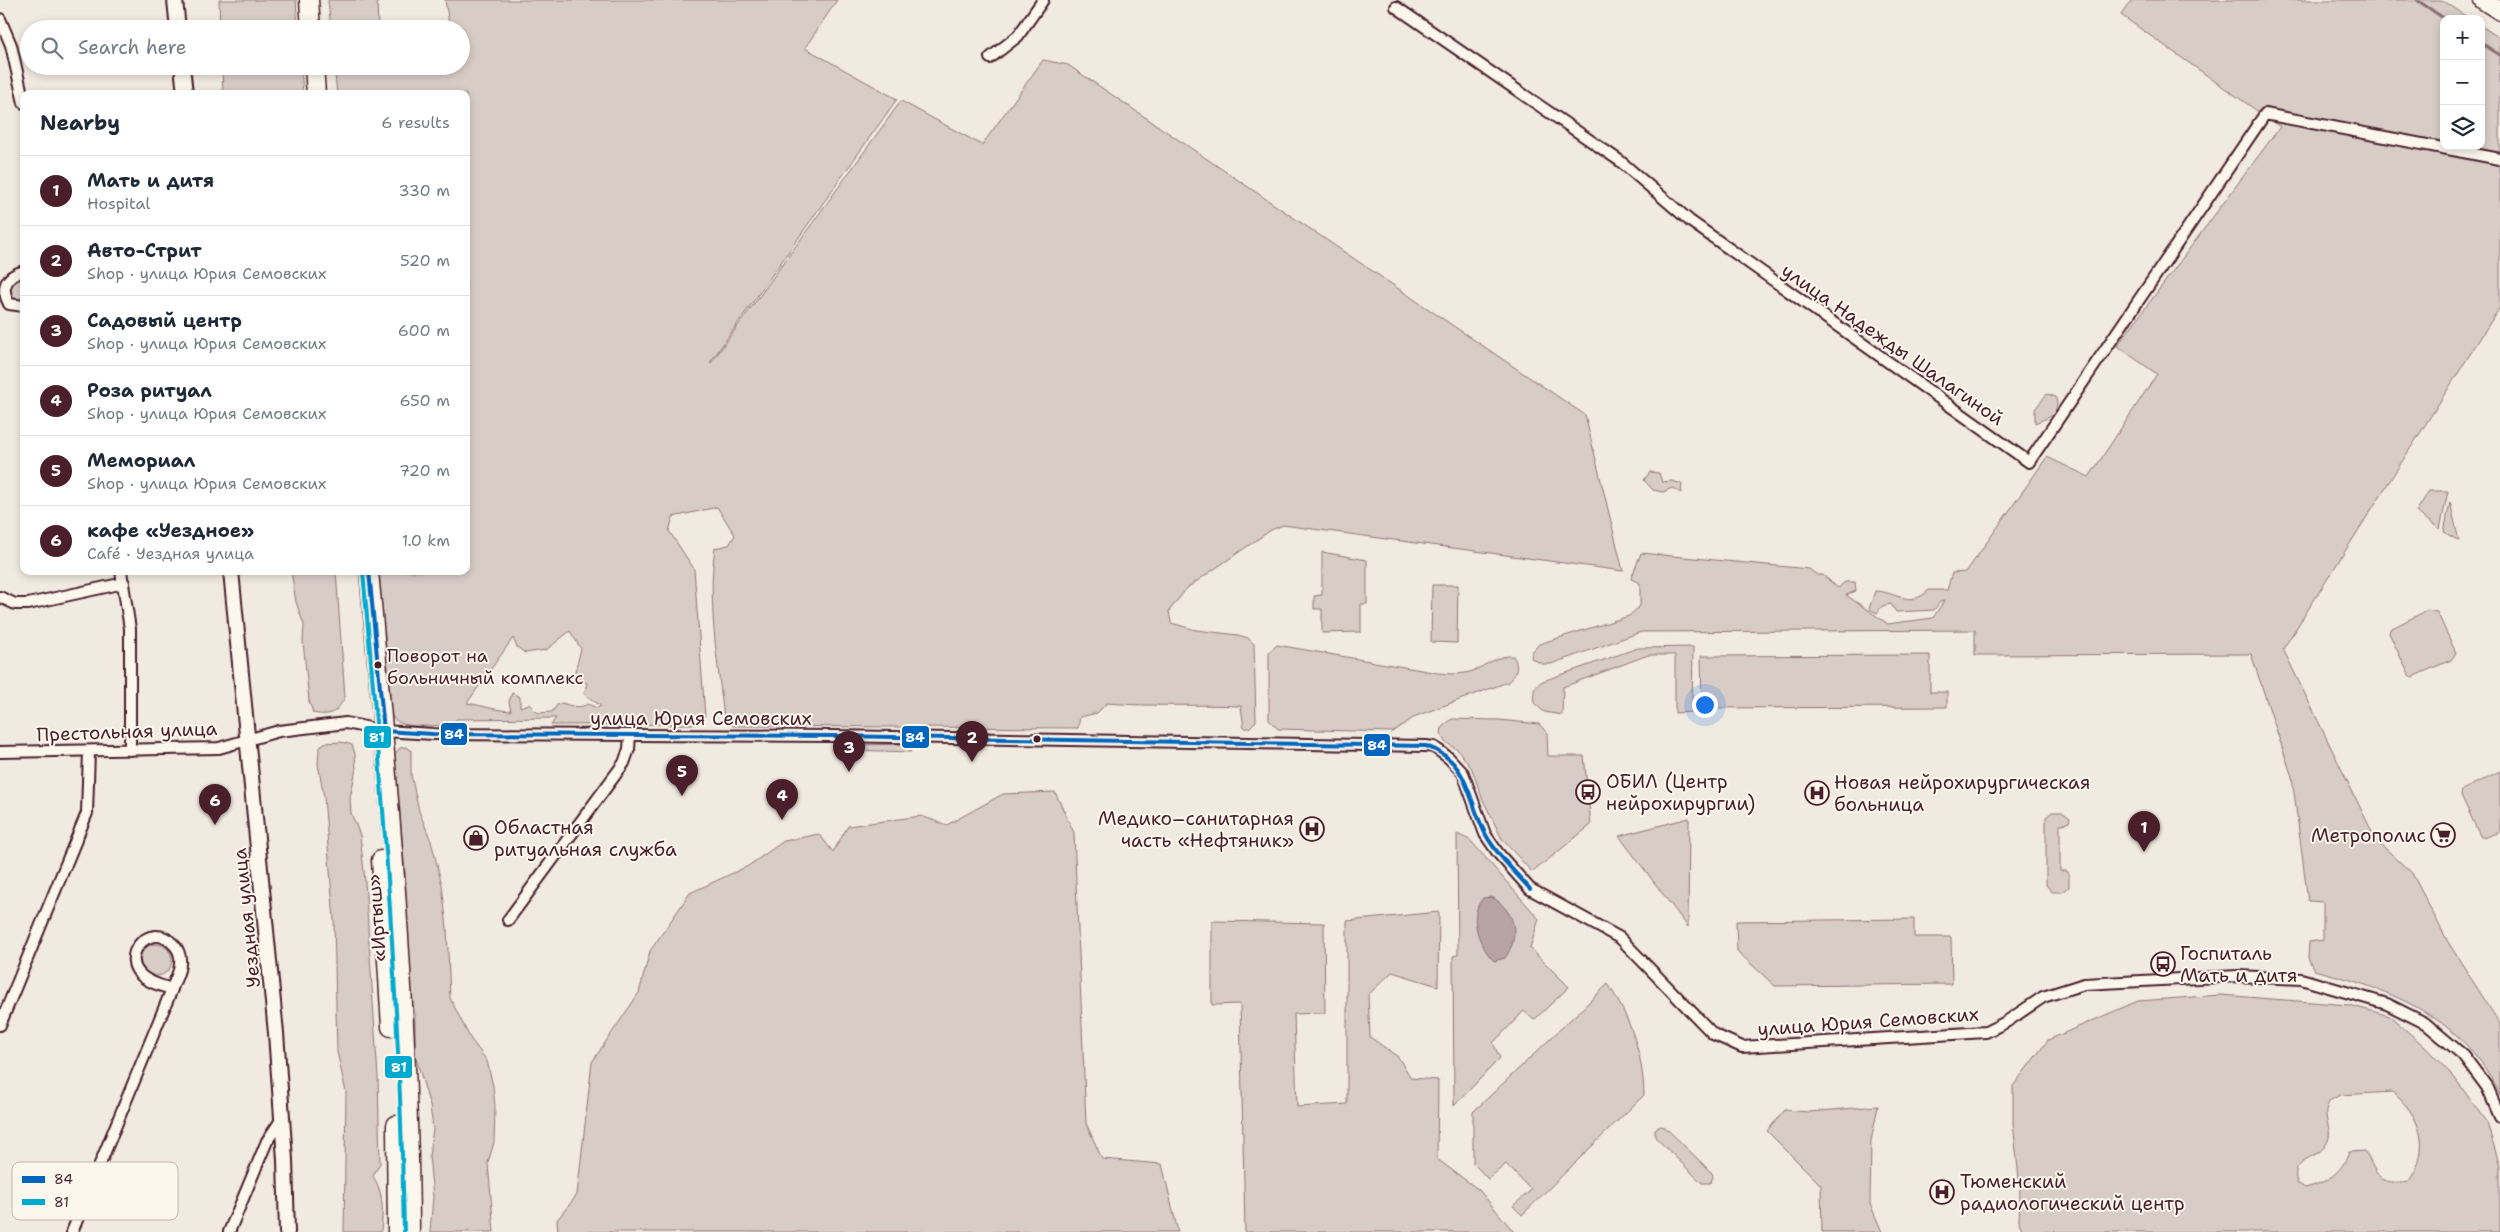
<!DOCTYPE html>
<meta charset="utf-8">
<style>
:root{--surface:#fff;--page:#f6f6f7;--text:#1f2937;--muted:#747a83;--line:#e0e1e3;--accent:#4a1f2b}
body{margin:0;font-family:"Shantell Sans",sans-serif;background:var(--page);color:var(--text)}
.controls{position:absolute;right:15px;top:15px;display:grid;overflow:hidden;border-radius:10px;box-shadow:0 2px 8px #0003}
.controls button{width:45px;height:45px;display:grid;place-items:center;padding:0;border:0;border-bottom:1px solid var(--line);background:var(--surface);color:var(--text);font:25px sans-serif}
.you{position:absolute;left:1704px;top:704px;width:18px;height:18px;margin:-12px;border:4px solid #fff;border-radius:50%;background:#1a73e8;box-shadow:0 0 0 8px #1a73e833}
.badge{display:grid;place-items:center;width:32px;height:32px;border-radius:50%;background:var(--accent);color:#fff;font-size:16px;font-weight:700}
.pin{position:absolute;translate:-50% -41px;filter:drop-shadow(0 1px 2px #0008)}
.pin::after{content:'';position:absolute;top:26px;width:18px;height:15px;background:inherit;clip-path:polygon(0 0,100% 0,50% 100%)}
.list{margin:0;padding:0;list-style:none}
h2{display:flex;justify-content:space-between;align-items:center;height:65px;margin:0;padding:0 20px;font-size:21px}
h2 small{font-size:16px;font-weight:400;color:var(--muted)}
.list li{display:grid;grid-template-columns:32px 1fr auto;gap:15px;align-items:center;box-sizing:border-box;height:70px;padding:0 20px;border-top:1px solid var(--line)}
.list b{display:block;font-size:19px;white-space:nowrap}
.list p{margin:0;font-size:16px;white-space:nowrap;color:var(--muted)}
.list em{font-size:16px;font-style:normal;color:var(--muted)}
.icon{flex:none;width:28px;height:28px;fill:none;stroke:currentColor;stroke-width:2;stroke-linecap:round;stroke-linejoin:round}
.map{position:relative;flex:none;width:2500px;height:1232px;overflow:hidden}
.search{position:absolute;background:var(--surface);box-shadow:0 2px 8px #0003;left:20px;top:20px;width:450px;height:55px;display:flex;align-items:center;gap:12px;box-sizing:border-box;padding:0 18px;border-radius:28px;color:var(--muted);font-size:19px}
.panel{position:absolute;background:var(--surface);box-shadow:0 2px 8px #0003;left:20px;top:90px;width:450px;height:485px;border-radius:10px}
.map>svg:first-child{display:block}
.green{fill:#d8ccc6;stroke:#917678;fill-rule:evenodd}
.water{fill:#b8a4a2;stroke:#8c6f72}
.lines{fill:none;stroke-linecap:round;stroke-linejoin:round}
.stream{stroke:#8c6f72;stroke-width:3}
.minor-casing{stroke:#4a1f2b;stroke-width:14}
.tertiary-casing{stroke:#4a1f2b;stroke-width:18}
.trunk-casing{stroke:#4a1f2b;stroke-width:21}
.minor{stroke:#fbf7ec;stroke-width:10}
.tertiary{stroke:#fbf7ec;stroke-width:14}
.trunk{stroke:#fbf7ec;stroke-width:18}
.bus-1-casing{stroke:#fbf7ec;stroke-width:8}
.bus-2-casing{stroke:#fbf7ec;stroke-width:8}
.bus-1{stroke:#0065bd;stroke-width:4}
.bus-2{stroke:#00a9ce;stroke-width:4}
.bus-dot{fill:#4a1f2b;stroke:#fbf7ec;stroke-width:2}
.labels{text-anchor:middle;stroke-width:4;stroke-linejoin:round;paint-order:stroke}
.bus-label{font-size:18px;fill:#4a1f2b;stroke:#fbf7ec;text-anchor:start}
.street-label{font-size:19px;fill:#4a1f2b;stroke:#fbf7ec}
.poi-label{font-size:19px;fill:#4a1f2b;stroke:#fbf7ec;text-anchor:start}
.key{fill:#fbf7ec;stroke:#c6b6b2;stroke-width:1}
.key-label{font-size:14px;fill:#4a1f2b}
.line-badge{stroke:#fbf7ec;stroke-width:2}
.badge-label{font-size:14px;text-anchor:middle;font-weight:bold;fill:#fff}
</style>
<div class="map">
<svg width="2500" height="1232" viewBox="0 0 2500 1232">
<rect width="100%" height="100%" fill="#f0eae0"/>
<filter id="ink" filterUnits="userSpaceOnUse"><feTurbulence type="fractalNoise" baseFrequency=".02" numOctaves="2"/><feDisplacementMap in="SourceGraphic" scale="10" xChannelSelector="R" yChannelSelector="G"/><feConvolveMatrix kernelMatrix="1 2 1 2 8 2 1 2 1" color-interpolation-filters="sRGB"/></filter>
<g filter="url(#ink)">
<g class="green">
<polygon points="219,0 296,0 298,29 220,29"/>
<polygon points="328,0 377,0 378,29 331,29"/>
<path d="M445,0H837L805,48L897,99L711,361V363L901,101L982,145L1043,60L1068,65L1585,415L1623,571L1283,525L1271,530L1187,588L1169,611L1171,623L1196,630L1238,635L1248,638L1254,644L1256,721L1249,728H1244L1241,706C1196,704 1151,707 1107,703L1097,713L1080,717L1078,728L733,726L724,718C718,664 707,601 715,548L729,545L735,535L717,507L673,517L669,531L694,569L705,716L697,724L551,725L556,718L456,719L452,724C438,725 397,732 391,714C390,711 390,706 389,702L378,571H466V94H337L334,66H461V29H450ZM570,631L581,649L574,675L587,683L584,694L601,706L597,708L588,704C579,709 571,706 562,703L557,705L552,712L538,713L529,704L520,707V697L512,693L509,702L511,711C494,710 484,706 467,703L513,638L517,647L525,653L546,650Z"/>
<path d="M2132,0H2441L2470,19H2444V146H2481V26L2500,38V307L2283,649L2376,840L2412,873L2448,942L2500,1024V1096C2467,1019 2391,989 2314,970L2308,958L2309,942L2323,940V902L2308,901L2292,777L2251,654L1975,655V630L1641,632L1551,664H1542L1531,658L1532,652L1539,644L1629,616L1640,606V583L1631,579L1641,553L1809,569L1817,575H1823L1838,588L1845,582H1855L1856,591L1846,595L1888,624L1933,618L1944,601L1940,602L1934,610L1896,612L1891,604L1882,606L1877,613L1869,609L1875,591C1895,591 1910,609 1929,590H1947L1952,573L1966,572L2047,457L2089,477L2157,374L2117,346L2280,127L2121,15Z"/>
<polygon points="222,66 301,66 303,94 223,94"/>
<polygon points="24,278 24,300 13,300 10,297 8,286 14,280"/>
<path d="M2047,394L2056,397C2060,416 2049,417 2035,423V409Z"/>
<polygon points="1650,472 1659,473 1662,482 1672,481 1682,484 1681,493 1672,488 1663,492 1653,490 1644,480"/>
<polygon points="2429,491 2448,491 2440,529 2416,512"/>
<polygon points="2450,502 2459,541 2444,532"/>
<polygon points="1322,552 1367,560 1367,604 1361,604 1361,632 1322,633 1322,609 1314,609 1314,596 1322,595"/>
<path d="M291,571H336L345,697C337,712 331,717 313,713L309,701L303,641L304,625L296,602Z"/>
<polygon points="1432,585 1458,585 1457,643 1431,642"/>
<polygon points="2428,610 2437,612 2456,653 2451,660 2412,677 2409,675 2389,633 2390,629"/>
<path d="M1277,645L1438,673C1450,674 1461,675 1473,671C1486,665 1498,655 1513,656C1520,667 1516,674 1508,682L1416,716L1393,732L1278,729L1269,720V652Z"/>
<path d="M1693,647L1692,712L1675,713V655H1648L1563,687L1562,715L1544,712L1534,703C1533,692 1533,687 1543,681L1638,648Z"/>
<polygon points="1930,655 1930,692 1947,692 1947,707 1702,708 1701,656"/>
<polygon points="1452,719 1499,720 1539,724 1547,733 1548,756 1584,756 1587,786 1584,786 1585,797 1588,797 1591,825 1534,871 1531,871 1502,839 1482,798 1472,769 1458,750 1445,742 1441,735 1442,727"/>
<path d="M341,742L352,745L355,754L356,769L350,798L351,813L360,835L365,881L378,1078L380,1163L373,1176C384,1193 383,1212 381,1232H344L346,1092L337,1052L334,920L324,797L318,764L319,749L324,743Z"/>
<polygon points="908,744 911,752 850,750 853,745"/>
<polygon points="406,747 411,750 411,775 419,811 431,841 442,885 447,928 450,998 470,1038 487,1061 493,1086 495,1106 494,1142 488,1163 494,1232 430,1232 433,1197 429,1156 433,1129 430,1106 415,1055 415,1014 411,998 405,872 395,761 395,754 400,748"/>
<polygon points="2500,771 2500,832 2484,838 2480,836 2461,795 2462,790"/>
<polygon points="1055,792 1074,833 1086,1123 1102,1159 1162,1164 1178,1232 558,1232 557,1220 577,1195 592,1062 639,993 650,951 690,893 748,866 784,841 819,834 833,852 848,826 921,816 947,825 1003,794"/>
<polygon points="2052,812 2062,812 2070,818 2069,822 2060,825 2060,871 2067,871 2069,874 2069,887 2063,892 2052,892 2046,885 2046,817"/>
<polygon points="1689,818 1688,927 1619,836"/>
<polygon points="1457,834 1470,840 1539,919 1530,948 1569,987 1534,1020 1524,1011 1493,1043 1500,1058 1454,1106 1453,956 1458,955"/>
<polygon points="1439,912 1438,986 1392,972 1368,995 1370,1037 1398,1057 1411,1078 1438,1080 1437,1159 1479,1190 1514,1232 1245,1232 1240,1004 1212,1005 1212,921 1324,923 1325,1013 1294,1014 1297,1107 1347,1104 1347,921"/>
<polygon points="1914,919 1914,937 1951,937 1952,984 1775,986 1737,951 1736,921"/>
<circle cx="156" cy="960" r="16"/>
<path d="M1608,984C1630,1018 1643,1054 1644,1095L1522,1215L1513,1206L1531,1190L1506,1164L1488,1179L1473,1163V1112Z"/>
<path d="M2221,995L2349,1005L2390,1016L2424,1046L2454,1077L2487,1123L2500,1166V1232H2023L2019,1222L2020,1188L2013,1123V1086L2048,1040L2138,1001ZM2392,1092C2421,1115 2432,1149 2409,1181C2378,1186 2378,1176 2365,1151L2349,1152C2342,1173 2326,1183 2305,1188L2297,1183C2290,1157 2314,1161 2325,1146C2333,1135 2328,1128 2326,1116C2325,1111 2328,1106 2329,1101L2340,1095Z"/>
<polygon points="1878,1106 1871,1141 1870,1204 1882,1232 1822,1232 1821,1185 1767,1131 1785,1110 1809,1112"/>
<polygon points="1661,1126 1665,1127 1712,1173 1713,1177 1710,1183 1702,1183 1655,1137 1655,1129"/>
</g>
<path class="water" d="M1492,897C1515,911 1521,936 1505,958L1494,961C1479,946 1467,916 1483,898Z"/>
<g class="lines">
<g class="stream">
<polyline points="2417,0 2445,19"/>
<polyline points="2481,43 2500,55"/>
</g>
<g class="minor-casing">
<g id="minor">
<polyline points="1396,7 1620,161 1690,221 2029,462 2265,114 2500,159"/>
<polyline points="0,19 11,45 24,103"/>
<polyline points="990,58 1018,36 1043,0"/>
<path d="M24,271C6,276 0,287 9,304L24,306"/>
<polyline points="121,571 130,629 130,750"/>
<polyline points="0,597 15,604 28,604 124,583"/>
<polyline points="0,752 219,748 279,731 346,723 384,731 433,734 834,736 1426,746 1434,747 1449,758 1463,773 1485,834 1498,853 1530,889 1620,938 1713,1034 1742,1047 1986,1032 2006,1022 2043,997 2084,984 2238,976 2301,979 2387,1004 2425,1023 2463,1055 2487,1087 2500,1117"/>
<polyline points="508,920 624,763 629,749 630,735"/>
<polyline points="0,1025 87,813 89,751"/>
<path d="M72,1232L172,989C174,981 180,972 180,964C181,956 178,948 172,943C149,921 118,957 143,977C152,984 162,986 172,989"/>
<polyline points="229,1232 267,1141 281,1120"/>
</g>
</g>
<g class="tertiary-casing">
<g id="tertiary">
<polyline points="175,0 178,29"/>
<polyline points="182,66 185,94"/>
<polyline points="231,571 276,1033 285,1160 287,1232"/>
</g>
</g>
<g class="trunk-casing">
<g id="trunk">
<polyline points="309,0 311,29"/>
<polyline points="2483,0 2500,11"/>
<polyline points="314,66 316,94"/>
<path d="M369,571C389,791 409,1011 410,1232"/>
<polyline points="381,860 391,1027"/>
<polyline points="396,1125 397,1232"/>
</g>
</g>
<use href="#minor" class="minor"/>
<use href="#tertiary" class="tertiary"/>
<use href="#trunk" class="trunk"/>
<g class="bus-1-casing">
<path id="bus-1" d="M369,571L384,731L433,734L834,736L1426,746C1470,761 1467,799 1486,835C1497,855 1515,872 1530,889"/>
</g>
<g class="bus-2-casing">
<path id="bus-2" d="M363,572C383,792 400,1011 404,1232"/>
</g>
<use href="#bus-1" class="bus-1"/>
<use href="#bus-2" class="bus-2"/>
</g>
</g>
<defs>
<g id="bus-ring" transform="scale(1.25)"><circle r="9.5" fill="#fbf7ec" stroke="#4a1f2b" stroke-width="1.5"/><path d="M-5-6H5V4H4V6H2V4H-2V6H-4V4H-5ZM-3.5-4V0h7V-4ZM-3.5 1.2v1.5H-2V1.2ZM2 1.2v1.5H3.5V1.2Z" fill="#4a1f2b"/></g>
<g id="hospital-ring" transform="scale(1.25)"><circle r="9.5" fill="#fbf7ec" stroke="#4a1f2b" stroke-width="1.5"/><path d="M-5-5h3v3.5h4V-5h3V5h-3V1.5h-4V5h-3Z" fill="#4a1f2b"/></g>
<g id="supermarket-ring" transform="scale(1.25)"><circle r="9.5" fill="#fbf7ec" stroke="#4a1f2b" stroke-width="1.5"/><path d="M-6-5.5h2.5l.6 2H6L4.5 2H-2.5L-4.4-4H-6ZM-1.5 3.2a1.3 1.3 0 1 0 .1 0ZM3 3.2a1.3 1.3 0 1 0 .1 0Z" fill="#4a1f2b"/></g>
<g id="shop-ring" transform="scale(1.25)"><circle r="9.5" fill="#fbf7ec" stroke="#4a1f2b" stroke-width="1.5"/><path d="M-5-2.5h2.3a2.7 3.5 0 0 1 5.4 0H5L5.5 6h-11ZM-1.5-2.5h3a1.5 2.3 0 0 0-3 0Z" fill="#4a1f2b"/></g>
</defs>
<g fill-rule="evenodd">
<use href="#bus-ring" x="1588" y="792"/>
<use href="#hospital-ring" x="1817" y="793"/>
<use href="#hospital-ring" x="1312" y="829"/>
<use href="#supermarket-ring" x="2443" y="835"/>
<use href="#shop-ring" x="476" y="838"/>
<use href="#bus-ring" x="2163" y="964"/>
<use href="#hospital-ring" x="1942" y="1192"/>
</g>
<g class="bus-dot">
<circle cx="378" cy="665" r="4.5"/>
<circle cx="1037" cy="739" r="4.5"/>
</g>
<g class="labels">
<g class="bus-label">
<text x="387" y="662">Поворот на<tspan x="387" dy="22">больничный комплекс</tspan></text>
</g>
<g class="street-label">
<text transform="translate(1893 344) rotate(35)" y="7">улица Надежды Шалагиной</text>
<text x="701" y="725">улица Юрия Семовских</text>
<text transform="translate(127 731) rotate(-2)" y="7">Престольная улица</text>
<text transform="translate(246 918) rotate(-96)" y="7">Уездная улица</text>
<text transform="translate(376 918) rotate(-94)" y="7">«Иртыш»</text>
<text transform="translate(1868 1021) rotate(-4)" y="7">улица Юрия Семовских</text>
</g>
<g class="poi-label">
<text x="1606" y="788">ОБИЛ (Центр<tspan x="1606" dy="22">нейрохирургии)</tspan></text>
<text x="1834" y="789">Новая нейрохирургическая<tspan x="1834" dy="22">больница</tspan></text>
<text x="1294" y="825" text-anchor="end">Медико–санитарная<tspan x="1294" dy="22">часть «Нефтяник»</tspan></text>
<text x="494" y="834">Областная<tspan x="494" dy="22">ритуальная служба</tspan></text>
<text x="2426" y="842" text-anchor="end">Метрополис</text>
<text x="2180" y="960">Госпиталь<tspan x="2180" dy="22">Мать и дитя</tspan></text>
<text x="1960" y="1188">Тюменский<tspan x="1960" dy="22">радиологический центр</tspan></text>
</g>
</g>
<rect x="12" y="1162" width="166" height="58" rx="8" class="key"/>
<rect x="22" y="1176" width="23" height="7" fill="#0065bd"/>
<rect x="22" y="1199" width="23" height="6" fill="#00a9ce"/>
<g class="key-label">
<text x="54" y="1184">84</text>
<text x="54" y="1207">81</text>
</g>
<g class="line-badge">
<rect x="440" y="722" width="28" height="24" rx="5" fill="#0065bd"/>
<rect x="363" y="725" width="29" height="24" rx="5" fill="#00a9ce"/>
<rect x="901" y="725" width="29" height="24" rx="5" fill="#0065bd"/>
<rect x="1363" y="733" width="28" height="24" rx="5" fill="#0065bd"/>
<rect x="384" y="1055" width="29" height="24" rx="5" fill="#00a9ce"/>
</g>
<g class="badge-label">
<text x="454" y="739">84</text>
<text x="377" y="742">81</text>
<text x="915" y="742">84</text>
<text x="1377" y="750">84</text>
<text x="399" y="1072">81</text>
</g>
</svg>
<div class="controls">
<button>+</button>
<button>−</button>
<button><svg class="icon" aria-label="layers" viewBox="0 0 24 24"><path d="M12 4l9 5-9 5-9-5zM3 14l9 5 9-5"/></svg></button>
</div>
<div class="you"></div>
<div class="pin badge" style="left:2144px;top:852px">1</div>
<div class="pin badge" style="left:972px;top:762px">2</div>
<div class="pin badge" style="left:849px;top:772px">3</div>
<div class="pin badge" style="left:782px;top:820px">4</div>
<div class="pin badge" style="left:682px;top:796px">5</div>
<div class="pin badge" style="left:215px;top:825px">6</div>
<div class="search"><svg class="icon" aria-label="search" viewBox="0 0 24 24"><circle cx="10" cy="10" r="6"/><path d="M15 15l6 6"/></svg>Search here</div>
<section class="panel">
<h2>Nearby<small>6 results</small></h2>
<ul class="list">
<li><span class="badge">1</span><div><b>Мать и дитя</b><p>Hospital</p></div><em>330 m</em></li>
<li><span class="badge">2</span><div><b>Авто-Стрит</b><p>Shop · улица Юрия Семовских</p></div><em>520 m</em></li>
<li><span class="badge">3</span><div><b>Садовый центр</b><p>Shop · улица Юрия Семовских</p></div><em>600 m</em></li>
<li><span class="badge">4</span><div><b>Роза ритуал</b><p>Shop · улица Юрия Семовских</p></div><em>650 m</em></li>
<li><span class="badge">5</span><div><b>Мемориал</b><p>Shop · улица Юрия Семовских</p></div><em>720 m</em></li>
<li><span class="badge">6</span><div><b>кафе «Уездное»</b><p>Café · Уездная улица</p></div><em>1.0 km</em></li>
</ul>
</section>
</div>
